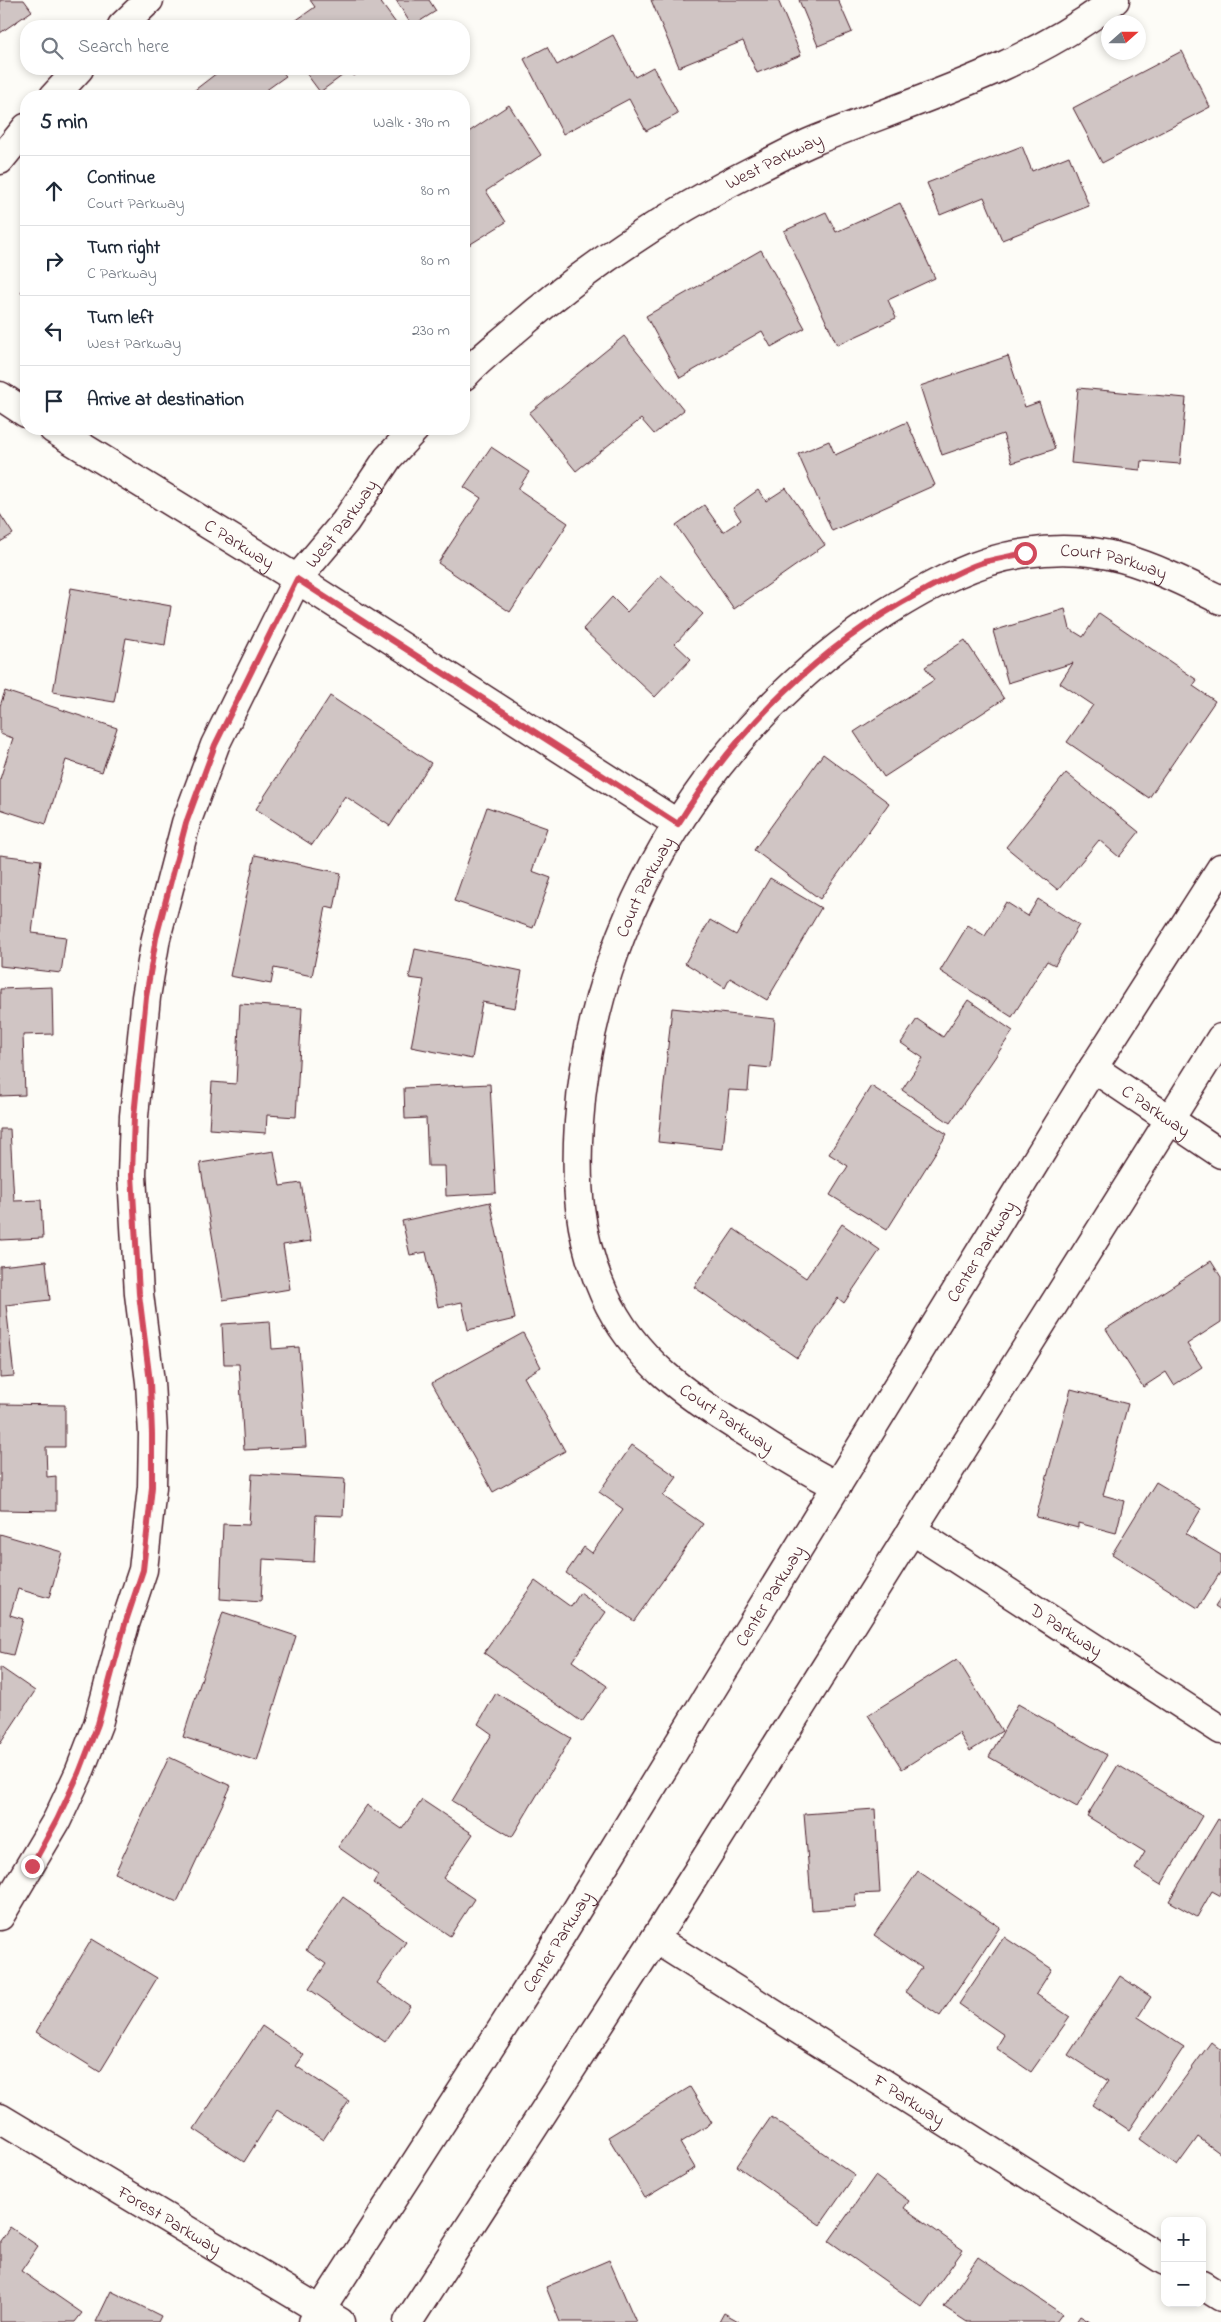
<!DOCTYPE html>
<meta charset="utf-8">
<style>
:root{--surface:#fff;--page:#f6f6f7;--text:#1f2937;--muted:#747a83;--line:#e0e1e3}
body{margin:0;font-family:"Indie Flower",sans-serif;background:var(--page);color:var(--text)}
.controls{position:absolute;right:15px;bottom:15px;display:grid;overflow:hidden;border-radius:10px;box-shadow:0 2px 8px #0003}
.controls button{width:45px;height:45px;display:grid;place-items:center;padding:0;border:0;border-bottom:1px solid var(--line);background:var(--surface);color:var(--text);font:25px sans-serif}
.compass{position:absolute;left:1101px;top:15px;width:45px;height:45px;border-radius:50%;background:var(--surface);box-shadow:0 2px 8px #0003;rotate:69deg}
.stop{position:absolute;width:15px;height:15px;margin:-11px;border:4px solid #d1495b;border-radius:50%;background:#fff}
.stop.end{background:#d1495b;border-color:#fff;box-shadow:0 1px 5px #0008}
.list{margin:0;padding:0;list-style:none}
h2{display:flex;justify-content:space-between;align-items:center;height:65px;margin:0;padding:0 20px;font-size:21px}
h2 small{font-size:16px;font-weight:400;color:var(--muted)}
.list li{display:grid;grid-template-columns:32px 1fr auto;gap:15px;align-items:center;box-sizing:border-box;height:70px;padding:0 20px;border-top:1px solid var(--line)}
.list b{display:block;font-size:19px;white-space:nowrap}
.list p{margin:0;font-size:16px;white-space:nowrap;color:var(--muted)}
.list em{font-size:16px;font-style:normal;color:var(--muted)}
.icon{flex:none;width:28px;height:28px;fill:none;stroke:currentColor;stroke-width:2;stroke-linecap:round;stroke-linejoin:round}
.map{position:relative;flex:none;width:1221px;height:2322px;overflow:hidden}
.search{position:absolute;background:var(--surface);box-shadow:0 2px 8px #0003;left:20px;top:20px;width:450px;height:55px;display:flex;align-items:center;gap:12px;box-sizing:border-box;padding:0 18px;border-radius:20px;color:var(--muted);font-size:19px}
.panel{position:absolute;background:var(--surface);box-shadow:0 2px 8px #0003;left:20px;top:90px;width:450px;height:345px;border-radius:20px}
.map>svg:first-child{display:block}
.building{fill:#d0c5c4;stroke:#4a1f2b}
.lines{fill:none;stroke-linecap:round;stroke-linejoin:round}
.street-casing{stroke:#4a1f2b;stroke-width:31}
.secondary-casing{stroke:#4a1f2b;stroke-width:31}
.street{stroke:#fdfcf7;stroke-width:28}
.secondary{stroke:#fdfcf7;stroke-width:28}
.route{stroke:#d1495b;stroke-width:6}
.labels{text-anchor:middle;stroke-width:4.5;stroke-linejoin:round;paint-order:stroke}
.street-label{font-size:18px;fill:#4a1f2b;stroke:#fdfcf7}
</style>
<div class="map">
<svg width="1221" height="2322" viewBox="0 0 1221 2322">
<rect width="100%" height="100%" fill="#fdfcf7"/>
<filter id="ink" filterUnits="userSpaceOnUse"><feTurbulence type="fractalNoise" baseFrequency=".02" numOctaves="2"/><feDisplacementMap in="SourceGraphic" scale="10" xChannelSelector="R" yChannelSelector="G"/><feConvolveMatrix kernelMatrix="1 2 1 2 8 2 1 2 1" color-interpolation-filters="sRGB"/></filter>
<g filter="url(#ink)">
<g class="building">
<polygon points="0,0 24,0 32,11 0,33"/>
<polygon points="310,0 379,0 398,26 288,26 315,7"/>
<polygon points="396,0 429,0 436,11 412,26"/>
<polygon points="651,0 778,0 801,55 757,73 743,41 679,67"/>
<polygon points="799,0 838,0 852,32 818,46"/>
<polygon points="613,35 635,77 653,67 678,114 646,131 629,99 563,134 524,59 547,47 557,65"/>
<polygon points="1182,51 1210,107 1102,163 1073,108"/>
<polygon points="222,69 280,69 286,76 265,91 269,96 187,96"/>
<polygon points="303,69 363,69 354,76 350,70 320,92"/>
<polygon points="509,105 541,155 486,191 506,222 469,245 464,237 464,135"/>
<polygon points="1022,146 1032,171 1069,156 1089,206 1002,240 984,197 940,215 927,183"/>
<polygon points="900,203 935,278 888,300 896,318 837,345 784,231 826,212 836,232"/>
<polygon points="761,250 805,328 771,347 762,331 680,378 646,316"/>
<polygon points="26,285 26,296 21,292"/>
<polygon points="624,336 684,410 654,434 641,419 576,471 529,413"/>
<polygon points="1008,356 1025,407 1039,402 1055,449 1012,463 1003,434 942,455 920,386"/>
<polygon points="1078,388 1186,398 1180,464 1141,461 1140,470 1071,463"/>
<polygon points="907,422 935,485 832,531 798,454 829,441 835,455"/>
<polygon points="491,447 529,472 518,489 568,523 510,612 438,563 481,498 464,487"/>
<polygon points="786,488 825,545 734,609 676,525 704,505 723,532 741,520 733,508 758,490 766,501"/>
<polygon points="0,514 13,534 0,542"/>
<polygon points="661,575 703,614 675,644 691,659 655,697 583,629 612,597 627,612"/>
<polygon points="71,588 171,606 165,645 126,638 114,702 53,692"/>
<polygon points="1065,609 1070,629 1083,637 1099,613 1197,680 1193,686 1215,701 1149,798 1067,742 1093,705 1060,683 1073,663 1008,683 993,631"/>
<polygon points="965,640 1004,699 884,777 854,732 934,680 925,667"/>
<polygon points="5,691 117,728 102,772 66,760 46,824 0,809 0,779 13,738 0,734 0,706"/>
<polygon points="330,696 431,763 390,826 345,796 312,845 256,809"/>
<polygon points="823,754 889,803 820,899 754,850"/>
<polygon points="1066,773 1139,832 1119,857 1099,840 1058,890 1006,847"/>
<polygon points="487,807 547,828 532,871 551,878 533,928 454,901"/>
<polygon points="0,855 41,860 32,933 66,937 61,973 0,966"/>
<polygon points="255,855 341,873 334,909 326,907 312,976 274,968 271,984 230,976"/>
<polygon points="770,878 821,908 767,1000 730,978 725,988 685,963 710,920 736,935"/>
<polygon points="1038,899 1079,925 1055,965 1047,961 1012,1017 940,971 968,925 985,936 1006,902 1028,916"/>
<polygon points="415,949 522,971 515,1008 482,1002 472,1059 411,1047 424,980 409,978"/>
<polygon points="52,987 53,1034 23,1035 25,1095 0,1096 0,989"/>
<polygon points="968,1000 1013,1031 950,1123 902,1090 923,1058 901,1043 917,1019 943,1037"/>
<polygon points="240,1004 302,1008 296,1117 267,1115 266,1133 209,1129 212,1082 236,1084"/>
<polygon points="672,1008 775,1019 771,1068 750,1066 748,1091 729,1090 723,1149 658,1142"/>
<polygon points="490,1084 496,1193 446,1196 445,1166 428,1166 426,1118 405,1119 404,1088"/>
<polygon points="871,1086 947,1134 887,1230 830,1195 848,1166 829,1154"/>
<polygon points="0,1129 10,1129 14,1201 41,1200 43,1238 0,1240"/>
<polygon points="274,1151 280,1186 301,1183 311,1241 283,1245 290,1289 223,1300 200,1163"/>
<polygon points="490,1202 515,1319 468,1330 462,1302 438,1307 426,1252 410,1255 402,1221"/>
<polygon points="842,1224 880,1250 844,1303 838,1298 797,1358 694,1287 734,1229 806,1278"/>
<polygon points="46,1261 50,1300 6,1305 14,1376 0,1377 0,1266"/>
<polygon points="1211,1261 1221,1277 1221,1322 1187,1344 1202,1367 1174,1385 1166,1372 1143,1387 1106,1329"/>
<polygon points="270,1321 272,1349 299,1347 306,1447 244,1450 239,1364 224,1364 222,1324"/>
<polygon points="523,1333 541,1367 524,1377 565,1451 493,1492 432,1383"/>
<polygon points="1071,1389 1128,1404 1103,1495 1124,1501 1116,1533 1078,1523 1078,1528 1036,1517"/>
<polygon points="0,1404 65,1405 65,1447 46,1447 47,1477 56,1476 56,1511 0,1510"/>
<polygon points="632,1445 677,1477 663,1496 703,1524 634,1621 566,1573 584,1547 592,1553 623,1509 599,1492"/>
<polygon points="252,1474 345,1479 343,1516 316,1515 314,1562 263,1559 261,1602 220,1599 223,1524 249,1525"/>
<polygon points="1156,1482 1201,1509 1186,1534 1221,1555 1221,1571 1198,1608 1112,1554"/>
<polygon points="0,1534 62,1552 49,1598 18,1589 10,1615 23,1619 13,1655 0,1652"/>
<polygon points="535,1581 571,1607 580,1593 606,1612 572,1661 607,1686 582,1722 484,1653"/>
<polygon points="1221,1597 1221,1610 1215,1606"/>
<polygon points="223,1612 296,1636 257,1761 183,1737"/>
<polygon points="957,1659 1002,1731 970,1751 959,1733 902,1769 868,1715"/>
<polygon points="0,1667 35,1691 0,1744"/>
<polygon points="496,1693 571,1738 512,1837 452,1801 492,1734 478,1724"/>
<polygon points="1018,1704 1107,1755 1077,1807 989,1757"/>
<polygon points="169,1757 231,1786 177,1902 115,1873"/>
<polygon points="1118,1765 1202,1816 1161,1885 1135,1869 1145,1852 1087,1816"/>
<polygon points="422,1800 473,1834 443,1878 474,1899 450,1936 373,1883 378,1875 338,1847 367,1805 402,1829"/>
<polygon points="875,1809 880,1893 855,1894 856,1907 812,1910 804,1814"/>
<polygon points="1218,1819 1221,1821 1221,1896 1212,1891 1197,1917 1169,1901"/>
<polygon points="918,1871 1000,1927 940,2016 905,1992 922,1968 874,1935"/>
<polygon points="343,1897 406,1942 377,1983 410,2006 385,2042 309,1989 326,1964 306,1950"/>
<polygon points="1004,1937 1052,1969 1036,1994 1070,2017 1031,2072 996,2048 1004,2035 959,2004"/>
<polygon points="92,1939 157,1978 100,2072 36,2032"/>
<polygon points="1120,1976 1151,1997 1138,2017 1184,2047 1129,2130 1092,2105 1108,2081 1068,2055"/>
<polygon points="262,2026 304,2055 296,2066 349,2101 323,2140 277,2110 244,2162 194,2129"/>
<polygon points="1211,2042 1221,2050 1221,2154 1198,2137 1177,2166 1140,2139"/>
<polygon points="690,2087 712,2123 680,2143 695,2168 645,2198 608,2137"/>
<polygon points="771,2117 855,2175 820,2225 737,2166"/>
<polygon points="875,2176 909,2201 904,2208 963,2250 922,2307 829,2241"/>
<polygon points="10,2227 38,2246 21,2271 82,2313 75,2322 0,2322 0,2241"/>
<polygon points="978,2257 1062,2314 1056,2322 967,2322 944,2307"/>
<polygon points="609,2260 636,2322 560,2322 546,2287"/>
<polygon points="111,2291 161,2316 158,2322 96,2322"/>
<polygon points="724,2313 740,2322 719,2322"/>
<polygon points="1080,2316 1090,2322 1076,2322"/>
</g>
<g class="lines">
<g class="street-casing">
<g id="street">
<polyline points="122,26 149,0"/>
<polyline points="54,96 79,69"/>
<polyline points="0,160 26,128"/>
<path id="s1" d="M464,376C479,359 498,345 515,330C589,265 670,212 758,168C777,159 796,148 816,140C921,98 1024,69 1115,0"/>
<polyline points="0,396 26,413"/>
<path id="s2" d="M53,429L297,579L678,824"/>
<path id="s3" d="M1093,1068L1221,1154"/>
<path id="s4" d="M837,1486C807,1470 778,1453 749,1434C690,1398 633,1360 604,1294C578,1237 575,1183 579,1122C592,916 713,725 885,613C928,586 975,560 1026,553C1104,541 1153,567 1221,600"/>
<path id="s5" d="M912,1530L1221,1730"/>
<path id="s6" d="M0,1916L57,1820L79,1773L98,1724L125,1624L143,1570L152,1487L153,1434L150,1382L139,1294L132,1175L134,1116L146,997L156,938L186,823L215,745L297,579L345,522L388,458L415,429"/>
<path id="s7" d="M655,1939L1165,2261"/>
<path id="s8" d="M0,2118L340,2322"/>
<polyline points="1202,2285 1221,2297"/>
</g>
</g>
<g class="secondary-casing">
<g id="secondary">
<path id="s9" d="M313,2322L541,1968L1093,1068L1221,868"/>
<polyline points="408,2322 655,1939 1221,1038"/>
</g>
</g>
<use href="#street" class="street"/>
<use href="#secondary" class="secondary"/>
</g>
</g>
<g class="lines" filter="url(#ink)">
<path class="route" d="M32,1866L57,1820L79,1773L98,1724L125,1624L143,1570L152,1487V1434L150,1382L139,1294L132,1175L134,1116L146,997L156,938L186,823L215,745L297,579L678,824C737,729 820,646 919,593C940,582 962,569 984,562C998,558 1012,556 1025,553"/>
</g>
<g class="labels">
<g class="street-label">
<text dy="6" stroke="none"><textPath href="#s1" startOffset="379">West Parkway</textPath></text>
<text dy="6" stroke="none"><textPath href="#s6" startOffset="1470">West Parkway</textPath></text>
<text dy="6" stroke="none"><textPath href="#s2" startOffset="219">C Parkway</textPath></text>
<text dy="6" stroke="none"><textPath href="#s4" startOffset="1342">Court Parkway</textPath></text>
<text dy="6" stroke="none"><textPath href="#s4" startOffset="729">Court Parkway</textPath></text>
<text dy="6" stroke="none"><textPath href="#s3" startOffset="76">C Parkway</textPath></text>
<text dy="6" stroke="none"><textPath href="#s9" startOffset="1262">Center Parkway</textPath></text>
<text transform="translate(727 1418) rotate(34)" y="6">Court Parkway</text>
<text dy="6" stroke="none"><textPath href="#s9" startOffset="858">Center Parkway</textPath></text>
<text dy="6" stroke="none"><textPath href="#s5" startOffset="184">D Parkway</textPath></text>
<text dy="6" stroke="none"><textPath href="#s9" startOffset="452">Center Parkway</textPath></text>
<text dy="6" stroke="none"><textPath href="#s7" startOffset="301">F Parkway</textPath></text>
<text dy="6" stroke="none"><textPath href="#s8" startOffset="198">Forest Parkway</textPath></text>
</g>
</g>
</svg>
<div class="controls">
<button>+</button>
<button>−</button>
</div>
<svg class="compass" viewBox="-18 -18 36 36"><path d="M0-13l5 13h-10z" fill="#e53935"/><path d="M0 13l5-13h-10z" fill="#747a83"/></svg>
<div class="stop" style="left:1025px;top:553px"></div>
<div class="stop end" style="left:32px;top:1866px"></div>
<div class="search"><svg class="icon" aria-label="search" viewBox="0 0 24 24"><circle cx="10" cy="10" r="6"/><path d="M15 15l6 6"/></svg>Search here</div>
<section class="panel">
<h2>5 min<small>Walk · 390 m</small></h2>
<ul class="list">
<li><svg class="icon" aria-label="ahead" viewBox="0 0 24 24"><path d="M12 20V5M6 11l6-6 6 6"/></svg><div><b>Continue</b><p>Court Parkway</p></div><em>80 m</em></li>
<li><svg class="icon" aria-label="right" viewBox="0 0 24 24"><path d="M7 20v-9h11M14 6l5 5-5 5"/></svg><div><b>Turn right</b><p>C Parkway</p></div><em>80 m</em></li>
<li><svg class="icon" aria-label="left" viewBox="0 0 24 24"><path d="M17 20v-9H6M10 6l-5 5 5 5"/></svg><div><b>Turn left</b><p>West Parkway</p></div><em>230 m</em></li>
<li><svg class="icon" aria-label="arrive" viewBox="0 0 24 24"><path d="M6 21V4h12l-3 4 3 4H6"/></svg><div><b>Arrive at destination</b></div></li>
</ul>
</section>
</div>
